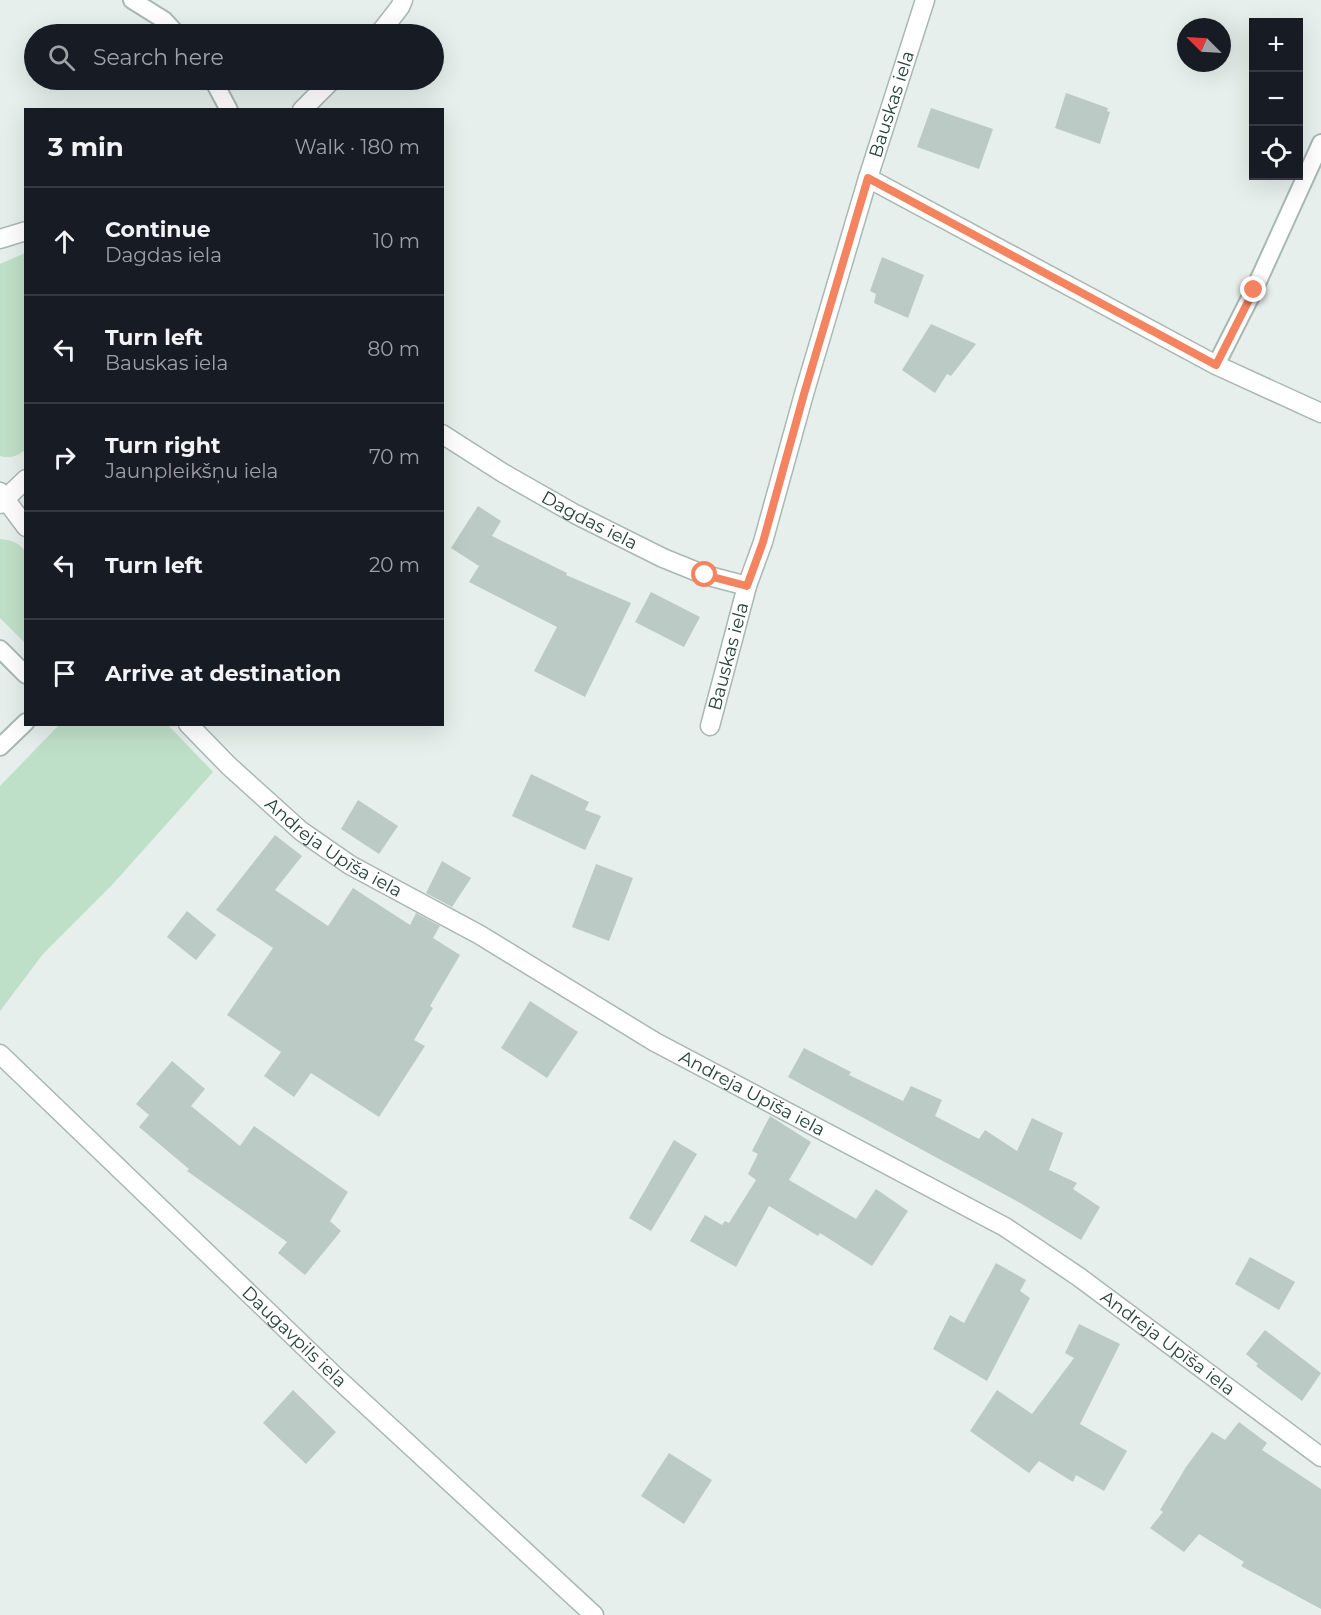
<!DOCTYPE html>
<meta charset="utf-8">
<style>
:root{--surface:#171b24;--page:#20242c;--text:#f1f3f6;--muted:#9ea1a6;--line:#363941}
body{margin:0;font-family:Montserrat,sans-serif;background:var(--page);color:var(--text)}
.controls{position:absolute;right:18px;top:18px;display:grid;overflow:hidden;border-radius:0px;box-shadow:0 6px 24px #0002}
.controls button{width:54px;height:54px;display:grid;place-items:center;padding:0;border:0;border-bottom:2px solid var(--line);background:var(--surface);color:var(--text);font:30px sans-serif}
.compass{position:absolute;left:1177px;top:18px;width:54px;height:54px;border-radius:50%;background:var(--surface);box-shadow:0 6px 24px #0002;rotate:294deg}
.stop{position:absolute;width:18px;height:18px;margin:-14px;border:4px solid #f4845f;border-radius:50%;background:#fff}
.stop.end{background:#f4845f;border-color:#fff;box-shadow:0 2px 6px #0008}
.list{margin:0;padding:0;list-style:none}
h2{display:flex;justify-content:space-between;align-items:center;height:78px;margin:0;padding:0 24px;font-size:26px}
h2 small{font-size:20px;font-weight:400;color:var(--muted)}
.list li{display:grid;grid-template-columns:39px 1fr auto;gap:18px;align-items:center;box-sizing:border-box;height:108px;padding:0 24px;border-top:2px solid var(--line)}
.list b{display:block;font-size:22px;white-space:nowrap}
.list p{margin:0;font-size:20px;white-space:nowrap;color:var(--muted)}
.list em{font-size:20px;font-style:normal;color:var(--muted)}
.icon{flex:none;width:33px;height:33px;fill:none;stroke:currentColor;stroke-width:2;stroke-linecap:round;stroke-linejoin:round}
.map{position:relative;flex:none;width:1321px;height:1615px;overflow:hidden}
.search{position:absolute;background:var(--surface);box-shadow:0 6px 24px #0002;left:24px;top:24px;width:420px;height:66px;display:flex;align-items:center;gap:15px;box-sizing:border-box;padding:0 21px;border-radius:33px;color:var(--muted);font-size:22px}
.panel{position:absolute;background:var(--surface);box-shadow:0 6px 24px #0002;left:24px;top:108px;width:420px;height:618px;border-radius:0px}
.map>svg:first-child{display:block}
.green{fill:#bfe0c8}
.building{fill:#bbcac4}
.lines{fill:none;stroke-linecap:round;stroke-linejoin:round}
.lane-casing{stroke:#a8b8b2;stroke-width:20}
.street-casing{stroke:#a8b8b2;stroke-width:21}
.lane{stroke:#fff;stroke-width:16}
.street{stroke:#fff;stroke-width:18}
.route{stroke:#f4845f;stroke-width:8}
.labels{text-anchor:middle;stroke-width:4.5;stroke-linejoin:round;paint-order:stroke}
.street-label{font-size:18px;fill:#24423a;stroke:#f7fbf9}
</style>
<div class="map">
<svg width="1321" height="1615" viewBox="0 0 1321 1615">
<rect width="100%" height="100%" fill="#e6efeb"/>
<g class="green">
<path d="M25,253V450C17,456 11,459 0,456V264Z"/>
<path d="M0,539C11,540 18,542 25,551V643L0,618Z"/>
<polygon points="60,724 168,725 213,772 112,885 43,954 0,1011 0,786"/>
</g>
<g class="building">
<polygon points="1066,93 1108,108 1107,111 1110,112 1100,144 1055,128"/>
<polygon points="931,108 993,129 979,169 917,147"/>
<polygon points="882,257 924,275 908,318 874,303 876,294 870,291"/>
<polygon points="931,324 976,344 951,376 947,374 935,393 902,370"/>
<polygon points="478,506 501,521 492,536 567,573 566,575 631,603 585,697 534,671 557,627 469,582 479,566 451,548"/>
<polygon points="651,592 700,617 684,647 635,622"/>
<polygon points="531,774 589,802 585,810 601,816 585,850 512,816"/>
<polygon points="358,800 398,826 379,854 341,829"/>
<polygon points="275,835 302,856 275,890 328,926 353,888 410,925 416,913 440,926 433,938 460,955 430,1006 433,1008 414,1040 425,1046 379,1117 311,1073 294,1097 264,1076 281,1052 227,1015 273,948 216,910"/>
<polygon points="442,861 471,878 452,907 426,893"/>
<polygon points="596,864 633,878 609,941 572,927"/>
<polygon points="187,911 216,935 196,960 167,937"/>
<polygon points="530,1001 578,1032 547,1078 501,1048"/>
<polygon points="804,1048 851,1072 849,1075 903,1101 911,1086 942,1100 935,1116 979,1139 985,1130 1017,1151 1032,1118 1063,1133 1049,1170 1077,1183 1073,1189 1100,1207 1081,1240 1022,1204 788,1077"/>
<polygon points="172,1061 205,1089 191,1106 240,1146 254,1126 348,1192 330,1221 341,1231 305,1275 278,1253 287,1242 187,1171 189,1169 139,1127 149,1115 136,1104"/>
<polygon points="770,1116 811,1142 789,1180 856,1219 876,1189 908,1211 872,1266 820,1233 818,1236 769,1206 736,1267 690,1241 705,1215 722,1225 725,1221 729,1223 756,1180 748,1174 758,1154 752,1151"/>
<polygon points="674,1140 697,1154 651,1231 629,1218"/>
<polygon points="1250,1257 1295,1282 1279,1310 1235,1284"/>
<polygon points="996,1263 1026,1280 1020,1291 1030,1298 987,1381 933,1349 950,1315 964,1323"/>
<polygon points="1079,1324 1120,1344 1080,1424 1127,1451 1104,1491 1076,1475 1073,1482 1039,1461 1029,1473 970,1431 997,1390 1032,1414 1074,1358 1065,1353"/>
<polygon points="1265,1330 1321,1373 1302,1401 1256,1366 1258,1364 1246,1354"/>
<polygon points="293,1390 336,1432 306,1464 263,1423"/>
<polygon points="1239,1422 1267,1443 1262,1450 1321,1489 1321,1609 1241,1566 1244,1562 1199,1534 1184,1552 1150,1528 1163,1512 1160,1510 1186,1467 1212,1432 1225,1440"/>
<polygon points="669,1453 712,1480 684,1524 641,1496"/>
</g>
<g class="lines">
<g class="lane-casing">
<g id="lane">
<polyline points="132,0 164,20 177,34"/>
<polyline points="213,80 229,110"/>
<polyline points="1216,365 1254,290 1321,143"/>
<polyline points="0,649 26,675"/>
<polyline points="0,747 26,722"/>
</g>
</g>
<g class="street-casing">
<g id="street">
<polyline points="379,34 400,7 403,0"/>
<polyline points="302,110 332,80"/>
<polyline points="868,178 1216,365 1321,413"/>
<polyline points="0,239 26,231"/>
<path id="s1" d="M442,434L503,473L575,514L663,558L705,575L747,586"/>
<polyline points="0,492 26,527"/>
<polyline points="0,504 26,479"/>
<path id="s2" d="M188,724L229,766L301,831L350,865L480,935L655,1042L1005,1227L1079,1277L1321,1457"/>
<path id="s3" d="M710,726L747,586L763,542L804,394L868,178L925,0"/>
<path id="s4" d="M0,1054L338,1379L594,1615"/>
</g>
</g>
<use href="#lane" class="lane"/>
<use href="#street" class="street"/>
</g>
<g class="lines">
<polyline class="route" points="705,575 747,586 763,542 804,394 868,178 1216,365 1254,290"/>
</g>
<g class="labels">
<g class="street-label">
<text dy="6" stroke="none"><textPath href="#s3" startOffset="648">Bauskas iela</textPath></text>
<text dy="6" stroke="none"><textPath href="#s1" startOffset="171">Dagdas iela</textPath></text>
<text dy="6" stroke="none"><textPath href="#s3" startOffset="72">Bauskas iela</textPath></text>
<text dy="6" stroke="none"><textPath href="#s2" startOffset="192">Andreja Upīša iela</textPath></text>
<text dy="6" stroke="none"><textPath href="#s2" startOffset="678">Andreja Upīša iela</textPath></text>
<text dy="6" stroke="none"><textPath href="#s4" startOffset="408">Daugavpils iela</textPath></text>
<text dy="6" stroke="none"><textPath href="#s2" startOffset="1164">Andreja Upīša iela</textPath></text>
</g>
</g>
</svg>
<div class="controls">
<button>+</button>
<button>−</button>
<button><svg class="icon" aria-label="locate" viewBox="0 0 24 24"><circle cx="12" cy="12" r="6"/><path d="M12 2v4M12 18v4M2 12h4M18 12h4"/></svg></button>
</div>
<svg class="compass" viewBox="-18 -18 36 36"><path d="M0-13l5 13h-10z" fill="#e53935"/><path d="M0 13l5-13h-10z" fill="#9ea1a6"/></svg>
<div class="stop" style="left:705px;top:575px"></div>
<div class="stop end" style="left:1254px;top:290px"></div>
<div class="search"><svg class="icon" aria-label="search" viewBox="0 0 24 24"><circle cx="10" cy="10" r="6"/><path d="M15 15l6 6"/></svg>Search here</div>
<section class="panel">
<h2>3 min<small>Walk · 180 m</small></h2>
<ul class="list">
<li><svg class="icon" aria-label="ahead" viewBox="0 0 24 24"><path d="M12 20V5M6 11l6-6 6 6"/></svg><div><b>Continue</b><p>Dagdas iela</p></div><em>10 m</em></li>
<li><svg class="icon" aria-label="left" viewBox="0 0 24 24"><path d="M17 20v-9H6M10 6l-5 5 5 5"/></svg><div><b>Turn left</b><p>Bauskas iela</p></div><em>80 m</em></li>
<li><svg class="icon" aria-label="right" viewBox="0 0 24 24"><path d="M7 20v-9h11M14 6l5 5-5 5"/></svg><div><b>Turn right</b><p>Jaunpleikšņu iela</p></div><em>70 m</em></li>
<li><svg class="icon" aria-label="left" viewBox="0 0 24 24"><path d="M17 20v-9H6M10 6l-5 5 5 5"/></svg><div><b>Turn left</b></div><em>20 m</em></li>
<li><svg class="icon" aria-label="arrive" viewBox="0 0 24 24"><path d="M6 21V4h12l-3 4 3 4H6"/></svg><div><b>Arrive at destination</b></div></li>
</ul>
</section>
</div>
